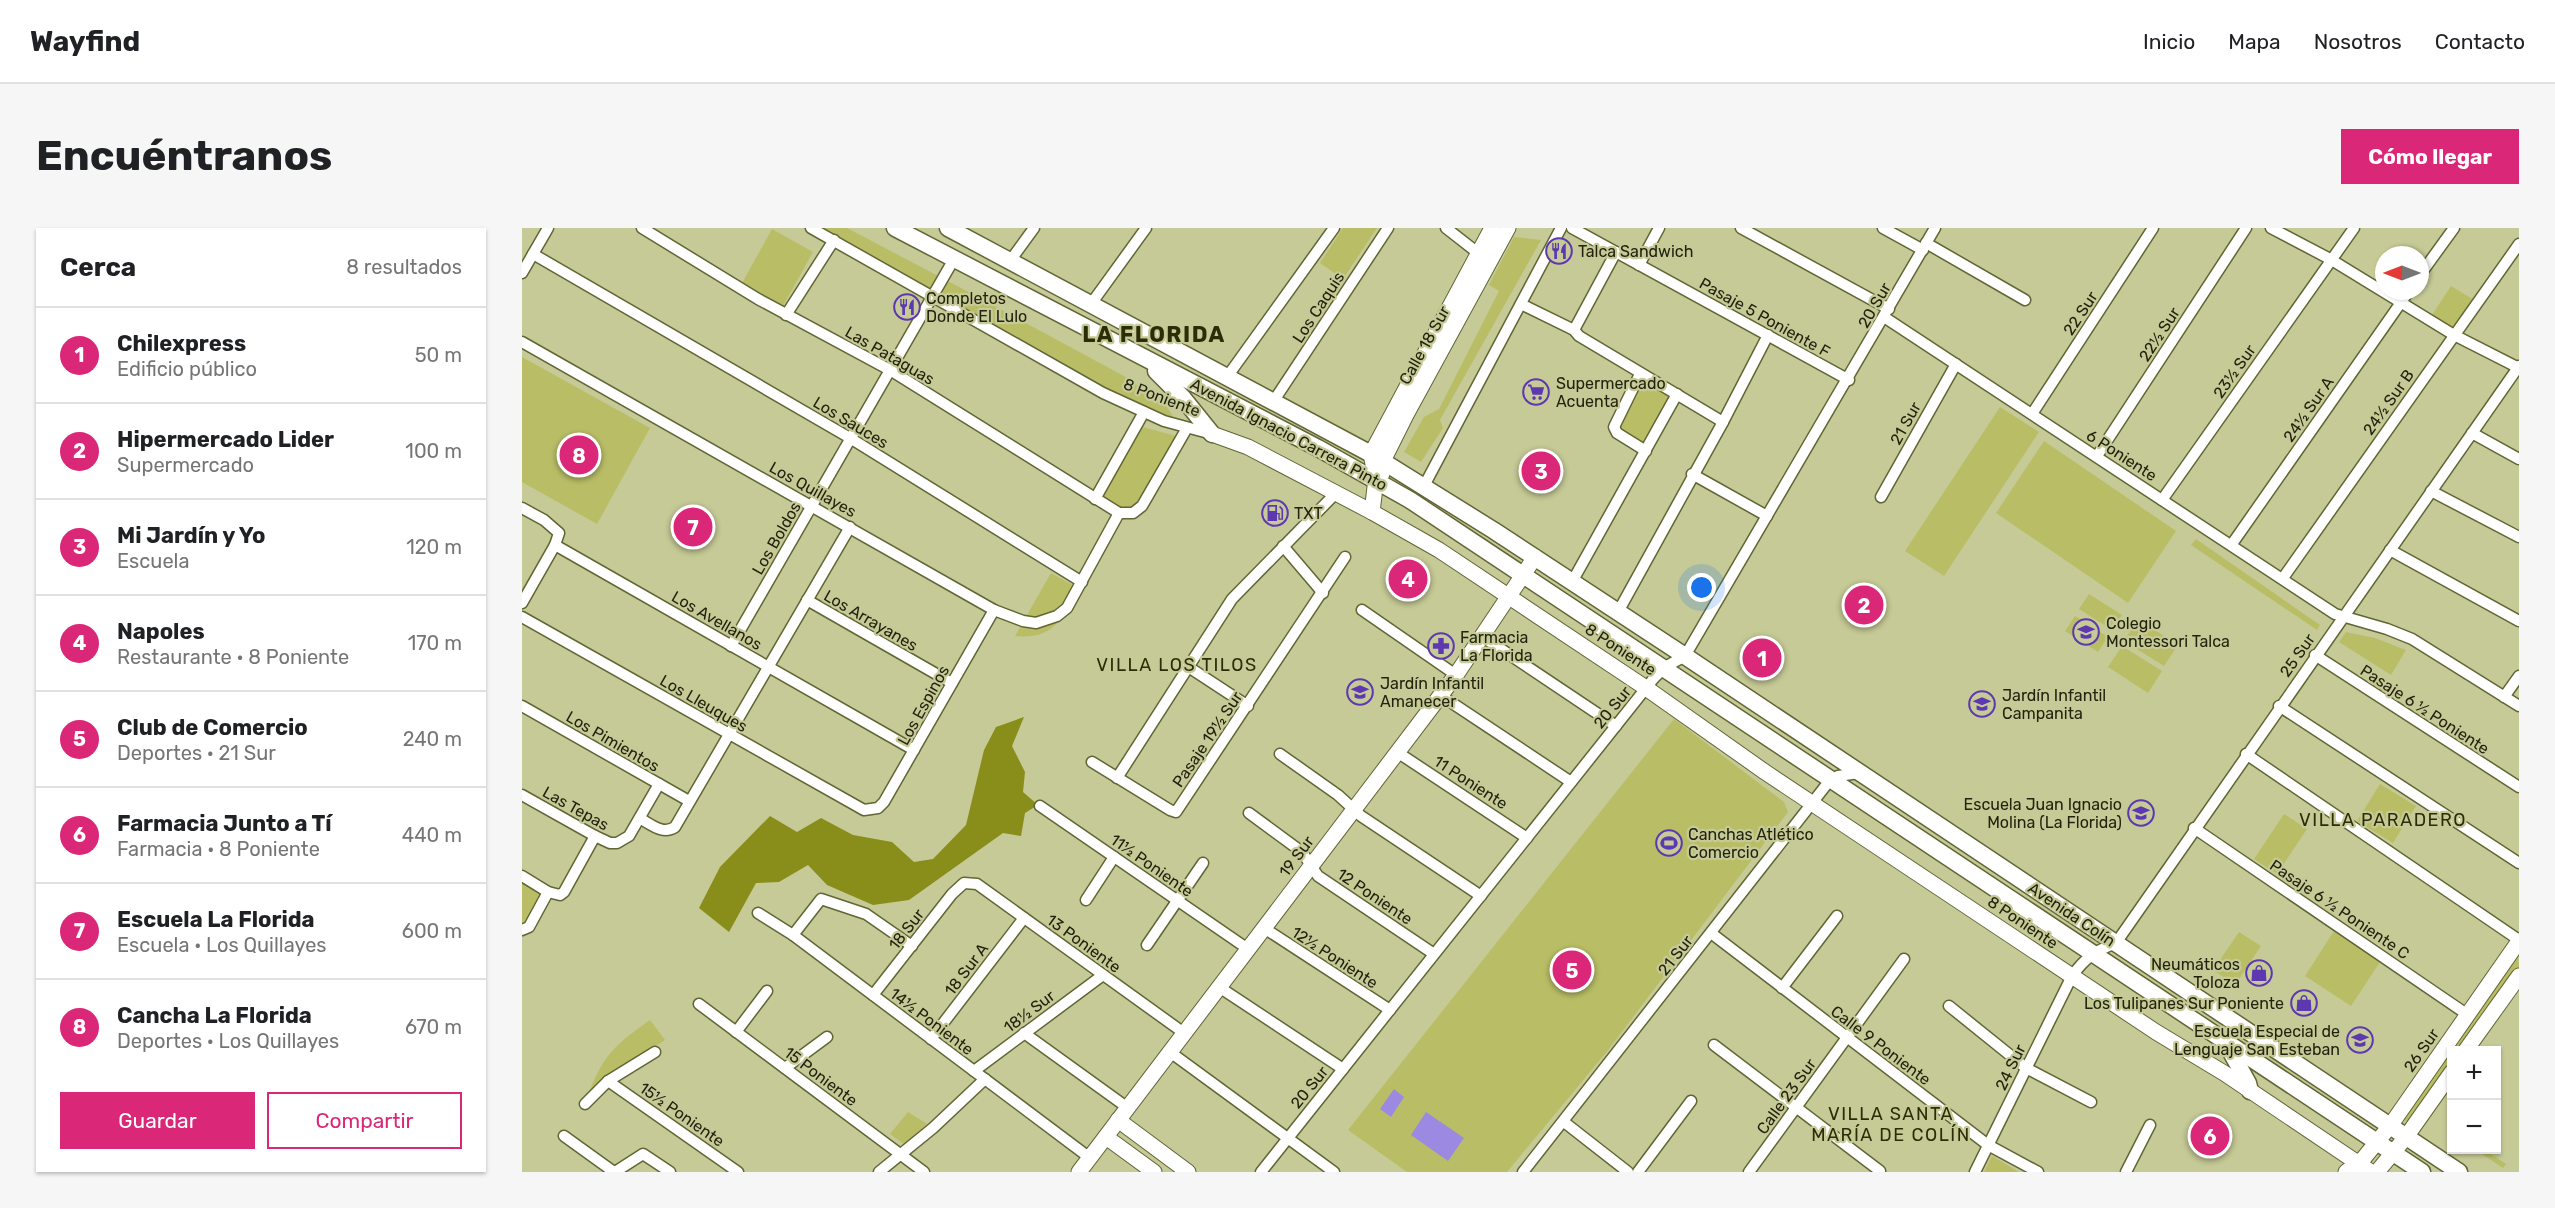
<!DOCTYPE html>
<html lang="es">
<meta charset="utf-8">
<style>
:root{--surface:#fff;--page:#f6f6f6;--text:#202124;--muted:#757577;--line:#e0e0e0;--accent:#db2777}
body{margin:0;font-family:Rubik,sans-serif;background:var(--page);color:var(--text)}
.controls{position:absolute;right:18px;bottom:18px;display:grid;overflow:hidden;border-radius:0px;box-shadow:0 2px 4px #0004}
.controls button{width:54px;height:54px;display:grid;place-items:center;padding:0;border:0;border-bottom:2px solid var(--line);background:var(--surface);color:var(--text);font:30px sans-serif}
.compass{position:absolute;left:1853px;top:18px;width:54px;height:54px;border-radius:50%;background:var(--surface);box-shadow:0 2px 4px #0004;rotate:270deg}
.you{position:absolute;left:1180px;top:360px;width:21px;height:21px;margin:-15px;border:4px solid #fff;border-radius:50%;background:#1a73e8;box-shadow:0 0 0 9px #1a73e833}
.badge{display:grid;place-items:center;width:39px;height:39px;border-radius:50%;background:var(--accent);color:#fff;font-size:20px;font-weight:700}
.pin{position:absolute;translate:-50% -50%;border:3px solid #fff;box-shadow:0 2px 6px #0006}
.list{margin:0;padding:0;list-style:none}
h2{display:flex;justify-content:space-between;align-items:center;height:78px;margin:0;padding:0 24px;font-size:26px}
h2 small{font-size:20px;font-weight:400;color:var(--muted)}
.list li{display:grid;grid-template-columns:39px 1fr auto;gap:18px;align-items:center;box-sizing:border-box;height:96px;padding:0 24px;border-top:2px solid var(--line)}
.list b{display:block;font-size:22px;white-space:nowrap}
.list p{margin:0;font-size:20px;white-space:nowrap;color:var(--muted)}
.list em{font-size:20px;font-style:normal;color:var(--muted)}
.actions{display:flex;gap:12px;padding:18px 24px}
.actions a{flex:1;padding:14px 0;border:2px solid var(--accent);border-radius:0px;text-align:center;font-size:21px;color:var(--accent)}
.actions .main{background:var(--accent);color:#fff}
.map{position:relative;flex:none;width:1997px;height:944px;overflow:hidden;border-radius:0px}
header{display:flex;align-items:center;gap:36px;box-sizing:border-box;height:84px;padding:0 30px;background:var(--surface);border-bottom:2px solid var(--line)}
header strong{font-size:28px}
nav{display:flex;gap:33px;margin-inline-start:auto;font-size:21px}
.intro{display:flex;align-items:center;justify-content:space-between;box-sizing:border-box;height:144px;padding:0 36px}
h1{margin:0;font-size:42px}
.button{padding:15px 27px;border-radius:0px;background:var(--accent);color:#fff;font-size:21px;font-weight:700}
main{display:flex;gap:36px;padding:0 36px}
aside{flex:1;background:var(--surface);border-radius:0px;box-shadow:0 2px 4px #0004}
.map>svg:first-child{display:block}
.green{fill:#b9be66}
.forest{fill:#898d1a}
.water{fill:#9b89e2}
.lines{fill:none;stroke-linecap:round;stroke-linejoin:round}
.street-casing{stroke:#626534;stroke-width:13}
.secondary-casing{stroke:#626534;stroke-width:17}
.primary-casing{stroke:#626534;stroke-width:19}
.street{stroke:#fff;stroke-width:10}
.secondary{stroke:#fff;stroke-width:15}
.primary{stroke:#fff;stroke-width:16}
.labels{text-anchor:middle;stroke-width:4.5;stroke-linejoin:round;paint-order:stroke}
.poi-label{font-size:16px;fill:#22230e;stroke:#c6ca96;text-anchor:start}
.street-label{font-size:16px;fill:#22230e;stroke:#c6ca96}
.neighbourhood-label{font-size:18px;letter-spacing:1.5px;fill:#2b2d07;stroke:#c6ca96}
.district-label{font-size:22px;font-weight:bold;letter-spacing:1.5px;fill:#2b2d07;stroke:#c6ca96}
</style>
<header>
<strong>Wayfind</strong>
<nav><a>Inicio</a><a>Mapa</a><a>Nosotros</a><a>Contacto</a></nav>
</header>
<div class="intro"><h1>Encuéntranos</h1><a class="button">Cómo llegar</a></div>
<main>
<aside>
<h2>Cerca<small>8 resultados</small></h2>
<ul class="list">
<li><span class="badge">1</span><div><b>Chilexpress</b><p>Edificio público</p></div><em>50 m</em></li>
<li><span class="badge">2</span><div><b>Hipermercado Lider</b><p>Supermercado</p></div><em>100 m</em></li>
<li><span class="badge">3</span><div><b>Mi Jardín y Yo</b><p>Escuela</p></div><em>120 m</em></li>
<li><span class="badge">4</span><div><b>Napoles</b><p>Restaurante · 8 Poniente</p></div><em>170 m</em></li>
<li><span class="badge">5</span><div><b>Club de Comercio</b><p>Deportes · 21 Sur</p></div><em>240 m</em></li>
<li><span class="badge">6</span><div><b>Farmacia Junto a Tí</b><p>Farmacia · 8 Poniente</p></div><em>440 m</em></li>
<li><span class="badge">7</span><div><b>Escuela La Florida</b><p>Escuela · Los Quillayes</p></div><em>600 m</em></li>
<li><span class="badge">8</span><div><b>Cancha La Florida</b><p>Deportes · Los Quillayes</p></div><em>670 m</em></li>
</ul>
<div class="actions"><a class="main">Guardar</a><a>Compartir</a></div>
</aside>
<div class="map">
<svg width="1997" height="944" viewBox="0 0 1997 944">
<rect width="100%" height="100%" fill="#c6ca96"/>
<g class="green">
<polygon points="295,0 325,0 439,60 602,148 645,179 652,190 619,180"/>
<polygon points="821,0 855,0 821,51 798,35"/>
<polygon points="250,1 291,24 261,78 220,55"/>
<polygon points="992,9 1019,12 918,192 921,200 899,234 882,224 902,189 917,181 977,63 967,57"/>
<polygon points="1929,58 1952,72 1930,100 1910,87"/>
<polygon points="0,129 128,200 75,296 0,254"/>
<polygon points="1120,152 1147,164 1147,171 1121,215 1098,200 1097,195"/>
<polygon points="1478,179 1517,204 1422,348 1383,323"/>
<polygon points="621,199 654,208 614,278 607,283 595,280 578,268"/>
<polygon points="1522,213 1654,303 1606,375 1474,285"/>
<polygon points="1674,311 1798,397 1795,402 1669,317"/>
<path d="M529,345L558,361C540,390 532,412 493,408Z"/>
<polygon points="1567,366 1600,387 1590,402 1557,381"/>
<polygon points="1553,388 1586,409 1576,424 1543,403"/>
<polygon points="1616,391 1656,417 1642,438 1602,413"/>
<polygon points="1824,404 1853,410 1884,422 1869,447 1817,414"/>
<polygon points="1600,418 1640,443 1626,465 1586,439"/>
<polygon points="1152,491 1262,574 1266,584 1087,821 985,944 885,944 826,902"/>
<polygon points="1858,556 1894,578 1871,615 1835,593"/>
<polygon points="1762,586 1785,601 1755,646 1732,631"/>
<polygon points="0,648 26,664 0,702"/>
<polygon points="1812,703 1858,734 1829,778 1783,748"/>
<polygon points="1717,704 1739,718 1713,757 1691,742"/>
<polygon points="1996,727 1997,739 1939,822 1930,822 1929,836 1889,894 1886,894 1882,892 1886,883"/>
<path d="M128,792L143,812L68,862C83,824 96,815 128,792Z"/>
<polygon points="386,884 405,896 382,916 368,906"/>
<polygon points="1954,922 1963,922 1984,936 1981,940"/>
<polygon points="1470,928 1497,944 1462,944"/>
</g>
<polygon class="forest" points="502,489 490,518 503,544 501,564 516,577 503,585 499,608 481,605 387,672 351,677 305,657 286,637 257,654 234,655 207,704 177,680 198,639 248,588 275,604 299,590 331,607 370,614 392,634 411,631 444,597 462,522 474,499"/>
<g class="water">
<polygon points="872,861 882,869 869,889 858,881"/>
<polygon points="904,884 942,910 926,933 889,907"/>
</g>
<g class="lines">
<g class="street-casing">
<g id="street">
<polyline points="120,0 236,71 368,142 597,285"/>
<polyline points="289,0 581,165 642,193 690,206"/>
<polyline points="924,0 956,25"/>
<polyline points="1050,0 1327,152"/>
<polyline points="1219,0 1367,81"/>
<polyline points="1361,0 1401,22"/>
<polyline points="1749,0 1808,31 1932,107 1997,140"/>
<polyline points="1404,15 1503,72"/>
<polyline points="11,26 328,210 560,354"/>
<polyline points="488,33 512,0"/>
<polyline points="1117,37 1137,0"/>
<polyline points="0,45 26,0"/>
<polyline points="1898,47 1932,0"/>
<polyline points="569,76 624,0"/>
<polyline points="999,76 1052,102 1057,108 1201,194"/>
<polyline points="264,87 312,12"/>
<polyline points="1362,89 1813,386 1865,401 1890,411 1997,478"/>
<polyline points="1052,102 1094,24"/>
<polyline points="0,114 472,382 501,393 514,395 535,388 545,380 597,285"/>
<polyline points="1118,146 1092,199 1095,205 1124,223"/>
<polyline points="705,149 812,0"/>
<polyline points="751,174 866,0"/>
<polyline points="1510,186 1631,0"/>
<polyline points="1950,205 1997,231"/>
<polyline points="1575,228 1724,0"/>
<polyline points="1170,246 1245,288"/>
<polyline points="902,258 1039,0"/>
<polyline points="1909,263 1997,309"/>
<polyline points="1359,269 1434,136"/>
<polyline points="573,271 622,184"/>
<polyline points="1640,272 1832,0"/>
<polyline points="0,280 22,292 37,305 33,317 0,375"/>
<polyline points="597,285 611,285 620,278 665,200"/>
<polyline points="1710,316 1887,63"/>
<polyline points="33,317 392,522"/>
<polyline points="761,318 801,365"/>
<polyline points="1868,322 1997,393"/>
<polyline points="1761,350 1997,16"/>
<polyline points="1050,354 1155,166"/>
<polyline points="285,372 430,455"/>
<polyline points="840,382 934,447"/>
<polyline points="1096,384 1201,194 1246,107"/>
<polyline points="0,389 342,582 356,580 362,574 472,382"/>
<polyline points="961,409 1094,498"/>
<polyline points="209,418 432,31"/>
<polyline points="1793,427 1997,559"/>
<polyline points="665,438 726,478"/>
<polyline points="918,467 1049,554"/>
<polyline points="1982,469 1997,448"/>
<polyline points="0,478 167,573"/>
<polyline points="1757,478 1997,635"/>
<polyline points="875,524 1005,610"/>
<polyline points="758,526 816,567 839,588 959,668"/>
<polyline points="1724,526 1997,712"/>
<polyline points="570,534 648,582 654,584 823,329"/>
<polyline points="595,550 710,371 814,265"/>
<polyline points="0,567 73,608 88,615 95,615 107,608 137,556"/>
<polyline points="518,578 726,721"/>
<polyline points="727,585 780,624 796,648 912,726"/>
<path d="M119,591C130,597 141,607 153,599L328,299"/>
<polyline points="1672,600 1946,787"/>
<polyline points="0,648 26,664 38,667 42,664 73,608"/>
<polyline points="564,672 592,629"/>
<polyline points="236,685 271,707 568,930"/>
<polyline points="742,700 868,782"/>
<polyline points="0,702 7,699 26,664"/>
<polyline points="1189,705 1466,917 1516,944"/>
<polyline points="271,707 299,671 344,686 390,718"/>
<polyline points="625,717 681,635"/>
<polyline points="697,759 821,841"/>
<polyline points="1260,760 1315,688"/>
<polyline points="351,767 430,666 442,655 455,656 662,805"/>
<polyline points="177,776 402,944"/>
<polyline points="1427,778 1504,840 1569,874"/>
<polyline points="214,804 245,763"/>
<polyline points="502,805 606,880"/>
<polyline points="409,811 502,690"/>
<polyline points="1192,817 1358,943"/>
<polyline points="648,824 812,944"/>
<polyline points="263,840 305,809"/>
<polyline points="452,843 581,747"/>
<polyline points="86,853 216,944"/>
<polyline points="63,876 86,853 133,824"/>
<polyline points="1042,894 1106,944"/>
<polyline points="42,908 92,944"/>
<polyline points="93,944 121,926 148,944"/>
<polyline points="357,944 411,900 463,851"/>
<polyline points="739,944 1132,450 1143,439 1163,428 1413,0"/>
<polyline points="1001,944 1305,556 1316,548 1337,545"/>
<polyline points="1116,944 1169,873"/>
<polyline points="1227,944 1382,731"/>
<path d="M1453,944L1550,748C1563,730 1573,723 1594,715L1997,138"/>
<polyline points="1604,944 1628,897"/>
</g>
</g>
<g class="secondary-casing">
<g id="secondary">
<polyline points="690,206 726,219 850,284 917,322 1124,460 1243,544 1634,804 1702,845 1849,944"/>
<polyline points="860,246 861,233 884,187 986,0"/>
<polyline points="850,284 854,251 849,226 970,0"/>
<polyline points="1944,822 1997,748"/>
<polyline points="596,892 666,944"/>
<polyline points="584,909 632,944"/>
<polyline points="557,944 934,447 1013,329"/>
<polyline points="1824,944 1841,931 1868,898 1997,713"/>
<polyline points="1855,944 1884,909 1930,844"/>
</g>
</g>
<g class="primary-casing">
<g id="primary">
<polyline points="373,0 796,220 888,272 1900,944"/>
<polyline points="426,0 849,226 971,302 1163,428 1937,944"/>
<polyline points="634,143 661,170 690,206"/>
<polyline points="1704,815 1726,855 1728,863"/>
</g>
</g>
<use href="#street" class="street"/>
<use href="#secondary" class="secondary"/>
<use href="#primary" class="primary"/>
</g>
<defs>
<g id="restaurant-ring" transform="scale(1.35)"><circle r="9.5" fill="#c6ca96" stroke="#5d38b0" stroke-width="1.5"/><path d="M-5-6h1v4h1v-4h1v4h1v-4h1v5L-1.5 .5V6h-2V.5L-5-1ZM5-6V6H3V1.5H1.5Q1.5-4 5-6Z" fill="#5d38b0"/></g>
<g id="supermarket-ring" transform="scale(1.35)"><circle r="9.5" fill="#c6ca96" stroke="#5d38b0" stroke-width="1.5"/><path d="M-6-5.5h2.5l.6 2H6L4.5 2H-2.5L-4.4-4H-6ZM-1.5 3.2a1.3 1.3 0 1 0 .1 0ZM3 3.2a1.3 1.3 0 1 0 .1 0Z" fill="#5d38b0"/></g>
<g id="fuel-ring" transform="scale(1.35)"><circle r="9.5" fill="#c6ca96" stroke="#5d38b0" stroke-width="1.5"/><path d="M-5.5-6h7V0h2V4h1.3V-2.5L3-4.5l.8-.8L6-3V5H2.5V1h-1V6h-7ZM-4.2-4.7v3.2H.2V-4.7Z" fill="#5d38b0"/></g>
<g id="school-ring" transform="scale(1.35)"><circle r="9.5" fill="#c6ca96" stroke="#5d38b0" stroke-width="1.5"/><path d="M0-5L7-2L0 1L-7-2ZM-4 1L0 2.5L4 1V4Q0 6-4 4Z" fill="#5d38b0"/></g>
<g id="pharmacy-ring" transform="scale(1.35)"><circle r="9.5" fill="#c6ca96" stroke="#5d38b0" stroke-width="1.5"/><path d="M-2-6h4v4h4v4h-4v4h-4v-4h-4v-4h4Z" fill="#5d38b0"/></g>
<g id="stadium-ring" transform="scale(1.35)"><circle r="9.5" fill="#c6ca96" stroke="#5d38b0" stroke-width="1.5"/><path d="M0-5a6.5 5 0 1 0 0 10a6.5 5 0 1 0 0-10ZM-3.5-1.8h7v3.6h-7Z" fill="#5d38b0"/></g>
<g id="shop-ring" transform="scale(1.35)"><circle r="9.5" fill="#c6ca96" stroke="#5d38b0" stroke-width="1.5"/><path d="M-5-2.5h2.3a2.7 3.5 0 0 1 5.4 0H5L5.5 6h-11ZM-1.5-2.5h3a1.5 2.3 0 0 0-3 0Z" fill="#5d38b0"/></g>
</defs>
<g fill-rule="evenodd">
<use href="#restaurant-ring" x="1037" y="23"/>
<use href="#restaurant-ring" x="385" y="79"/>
<use href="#supermarket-ring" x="1014" y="164"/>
<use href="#fuel-ring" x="753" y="285"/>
<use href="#school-ring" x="1564" y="404"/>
<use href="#pharmacy-ring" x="919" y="418"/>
<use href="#school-ring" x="838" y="464"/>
<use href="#school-ring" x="1460" y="476"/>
<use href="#school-ring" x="1619" y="585"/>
<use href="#stadium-ring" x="1147" y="615"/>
<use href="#shop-ring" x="1737" y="745"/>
<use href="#shop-ring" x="1782" y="775"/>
<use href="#school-ring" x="1838" y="812"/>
</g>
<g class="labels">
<g class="poi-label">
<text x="1056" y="29">Talca Sandwich</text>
<text x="404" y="76">Completos<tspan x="404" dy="18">Donde El Lulo</tspan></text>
<text x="1034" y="161">Supermercado<tspan x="1034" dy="18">Acuenta</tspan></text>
<text x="772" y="291">TXT</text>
<text x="1584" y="401">Colegio<tspan x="1584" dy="18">Montessori Talca</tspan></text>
<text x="938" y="415">Farmacia<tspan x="938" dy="18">La Florida</tspan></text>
<text x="858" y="461">Jardín Infantil<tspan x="858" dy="18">Amanecer</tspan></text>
<text x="1480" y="473">Jardín Infantil<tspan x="1480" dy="18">Campanita</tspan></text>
<text x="1600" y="582" text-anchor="end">Escuela Juan Ignacio<tspan x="1600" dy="18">Molina (La Florida)</tspan></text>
<text x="1166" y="612">Canchas Atlético<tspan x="1166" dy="18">Comercio</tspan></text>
<text x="1718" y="742" text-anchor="end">Neumáticos<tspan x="1718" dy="18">Toloza</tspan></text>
<text x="1762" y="781" text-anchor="end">Los Tulipanes Sur Poniente</text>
<text x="1818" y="809" text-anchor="end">Escuela Especial de<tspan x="1818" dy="18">Lenguaje San Esteban</tspan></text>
</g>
<g class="street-label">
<text transform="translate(1352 77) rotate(-60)" y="6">20 Sur</text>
<text transform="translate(796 79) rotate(-57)" y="6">Los Caquis</text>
<text transform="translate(1558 85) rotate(-57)" y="6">22 Sur</text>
<text transform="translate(1243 89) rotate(29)" y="6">Pasaje 5 Poniente F</text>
<text transform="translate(1637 106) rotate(-57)" y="6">22½ Sur</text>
<text transform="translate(902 117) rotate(-61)" y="6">Calle 18 Sur</text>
<text transform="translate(368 127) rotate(30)" y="6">Las Pataguas</text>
<text transform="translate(1712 143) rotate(-55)" y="6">23½ Sur</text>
<text transform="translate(640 169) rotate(21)" y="6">8 Poniente</text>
<text transform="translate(1866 174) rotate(-55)" y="6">24½ Sur B</text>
<text transform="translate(1786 181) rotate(-55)" y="6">24½ Sur A</text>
<text transform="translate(329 194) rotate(31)" y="6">Los Sauces</text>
<text transform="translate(1383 195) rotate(-61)" y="6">21 Sur</text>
<text transform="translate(767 206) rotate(28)" y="6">Avenida Ignacio Carrera Pinto</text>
<text transform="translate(1600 227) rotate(33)" y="6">6 Poniente</text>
<text transform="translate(291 261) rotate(29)" y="6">Los Quillayes</text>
<text transform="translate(254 310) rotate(-60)" y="6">Los Boldos</text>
<text transform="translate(195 392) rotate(30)" y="6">Los Avellanos</text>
<text transform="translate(349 392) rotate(30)" y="6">Los Arrayanes</text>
<text transform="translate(1099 421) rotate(33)" y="6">8 Poniente</text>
<text transform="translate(1775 427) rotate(-55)" y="6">25 Sur</text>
<text transform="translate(182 475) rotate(30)" y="6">Los Lleuques</text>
<text transform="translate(401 477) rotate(-61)" y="6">Los Espinos</text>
<text transform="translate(1090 479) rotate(-51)" y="6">20 Sur</text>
<text transform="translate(1903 481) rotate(33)" y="6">Pasaje 6 ½ Poniente</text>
<text transform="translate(685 511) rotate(-56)" y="6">Pasaje 19½ Sur</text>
<text transform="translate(91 513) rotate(30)" y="6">Los Pimientos</text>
<text transform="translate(949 554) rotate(33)" y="6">11 Poniente</text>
<text transform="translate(54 580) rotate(29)" y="6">Las Tepas</text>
<text transform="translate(774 628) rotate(-53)" y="6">19 Sur</text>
<text transform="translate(630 637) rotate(35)" y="6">11½ Poniente</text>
<text transform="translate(853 668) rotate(34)" y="6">12 Poniente</text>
<text transform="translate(1818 681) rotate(34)" y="6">Pasaje 6 ½ Poniente C</text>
<text transform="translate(1550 686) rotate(34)" y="6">Avenida Colín</text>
<text transform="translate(1501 694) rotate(34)" y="6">8 Poniente</text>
<text transform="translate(384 701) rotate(-52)" y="6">18 Sur</text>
<text transform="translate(562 715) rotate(36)" y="6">13 Poniente</text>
<text transform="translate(1153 727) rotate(-52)" y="6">21 Sur</text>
<text transform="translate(813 729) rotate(33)" y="6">12½ Poniente</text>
<text transform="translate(444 741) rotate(-53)" y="6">18 Sur A</text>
<text transform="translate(507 783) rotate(-37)" y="6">18½ Sur</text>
<text transform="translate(410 793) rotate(37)" y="6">14½ Poniente</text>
<text transform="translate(1359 817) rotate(37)" y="6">Calle 9 Poniente</text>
<text transform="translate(1899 822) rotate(-55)" y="6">26 Sur</text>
<text transform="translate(1488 839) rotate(-64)" y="6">24 Sur</text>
<text transform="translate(299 848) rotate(37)" y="6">15 Poniente</text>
<text transform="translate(787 859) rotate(-51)" y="6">20 Sur</text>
<text transform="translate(1264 868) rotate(-54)" y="6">Calle 23 Sur</text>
<text transform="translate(160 886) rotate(35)" y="6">15½ Poniente</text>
</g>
<g class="neighbourhood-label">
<text x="655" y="443">VILLA LOS TILOS</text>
<text x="1861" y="598">VILLA PARADERO</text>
<text x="1369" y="892">VILLA SANTA<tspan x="1369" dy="21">MARÍA DE COLÍN</tspan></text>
</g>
<g class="district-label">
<text x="632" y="114">LA FLORIDA</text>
</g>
</g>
</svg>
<div class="controls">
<button>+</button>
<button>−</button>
</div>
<svg class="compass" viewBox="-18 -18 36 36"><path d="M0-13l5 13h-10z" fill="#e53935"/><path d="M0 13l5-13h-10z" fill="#757577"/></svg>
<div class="you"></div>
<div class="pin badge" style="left:1240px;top:430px">1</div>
<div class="pin badge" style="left:1342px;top:377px">2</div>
<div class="pin badge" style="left:1019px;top:243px">3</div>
<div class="pin badge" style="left:886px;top:351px">4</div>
<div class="pin badge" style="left:1050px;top:742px">5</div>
<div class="pin badge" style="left:1688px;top:908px">6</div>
<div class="pin badge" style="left:171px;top:299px">7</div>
<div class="pin badge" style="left:57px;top:227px">8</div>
</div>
</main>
